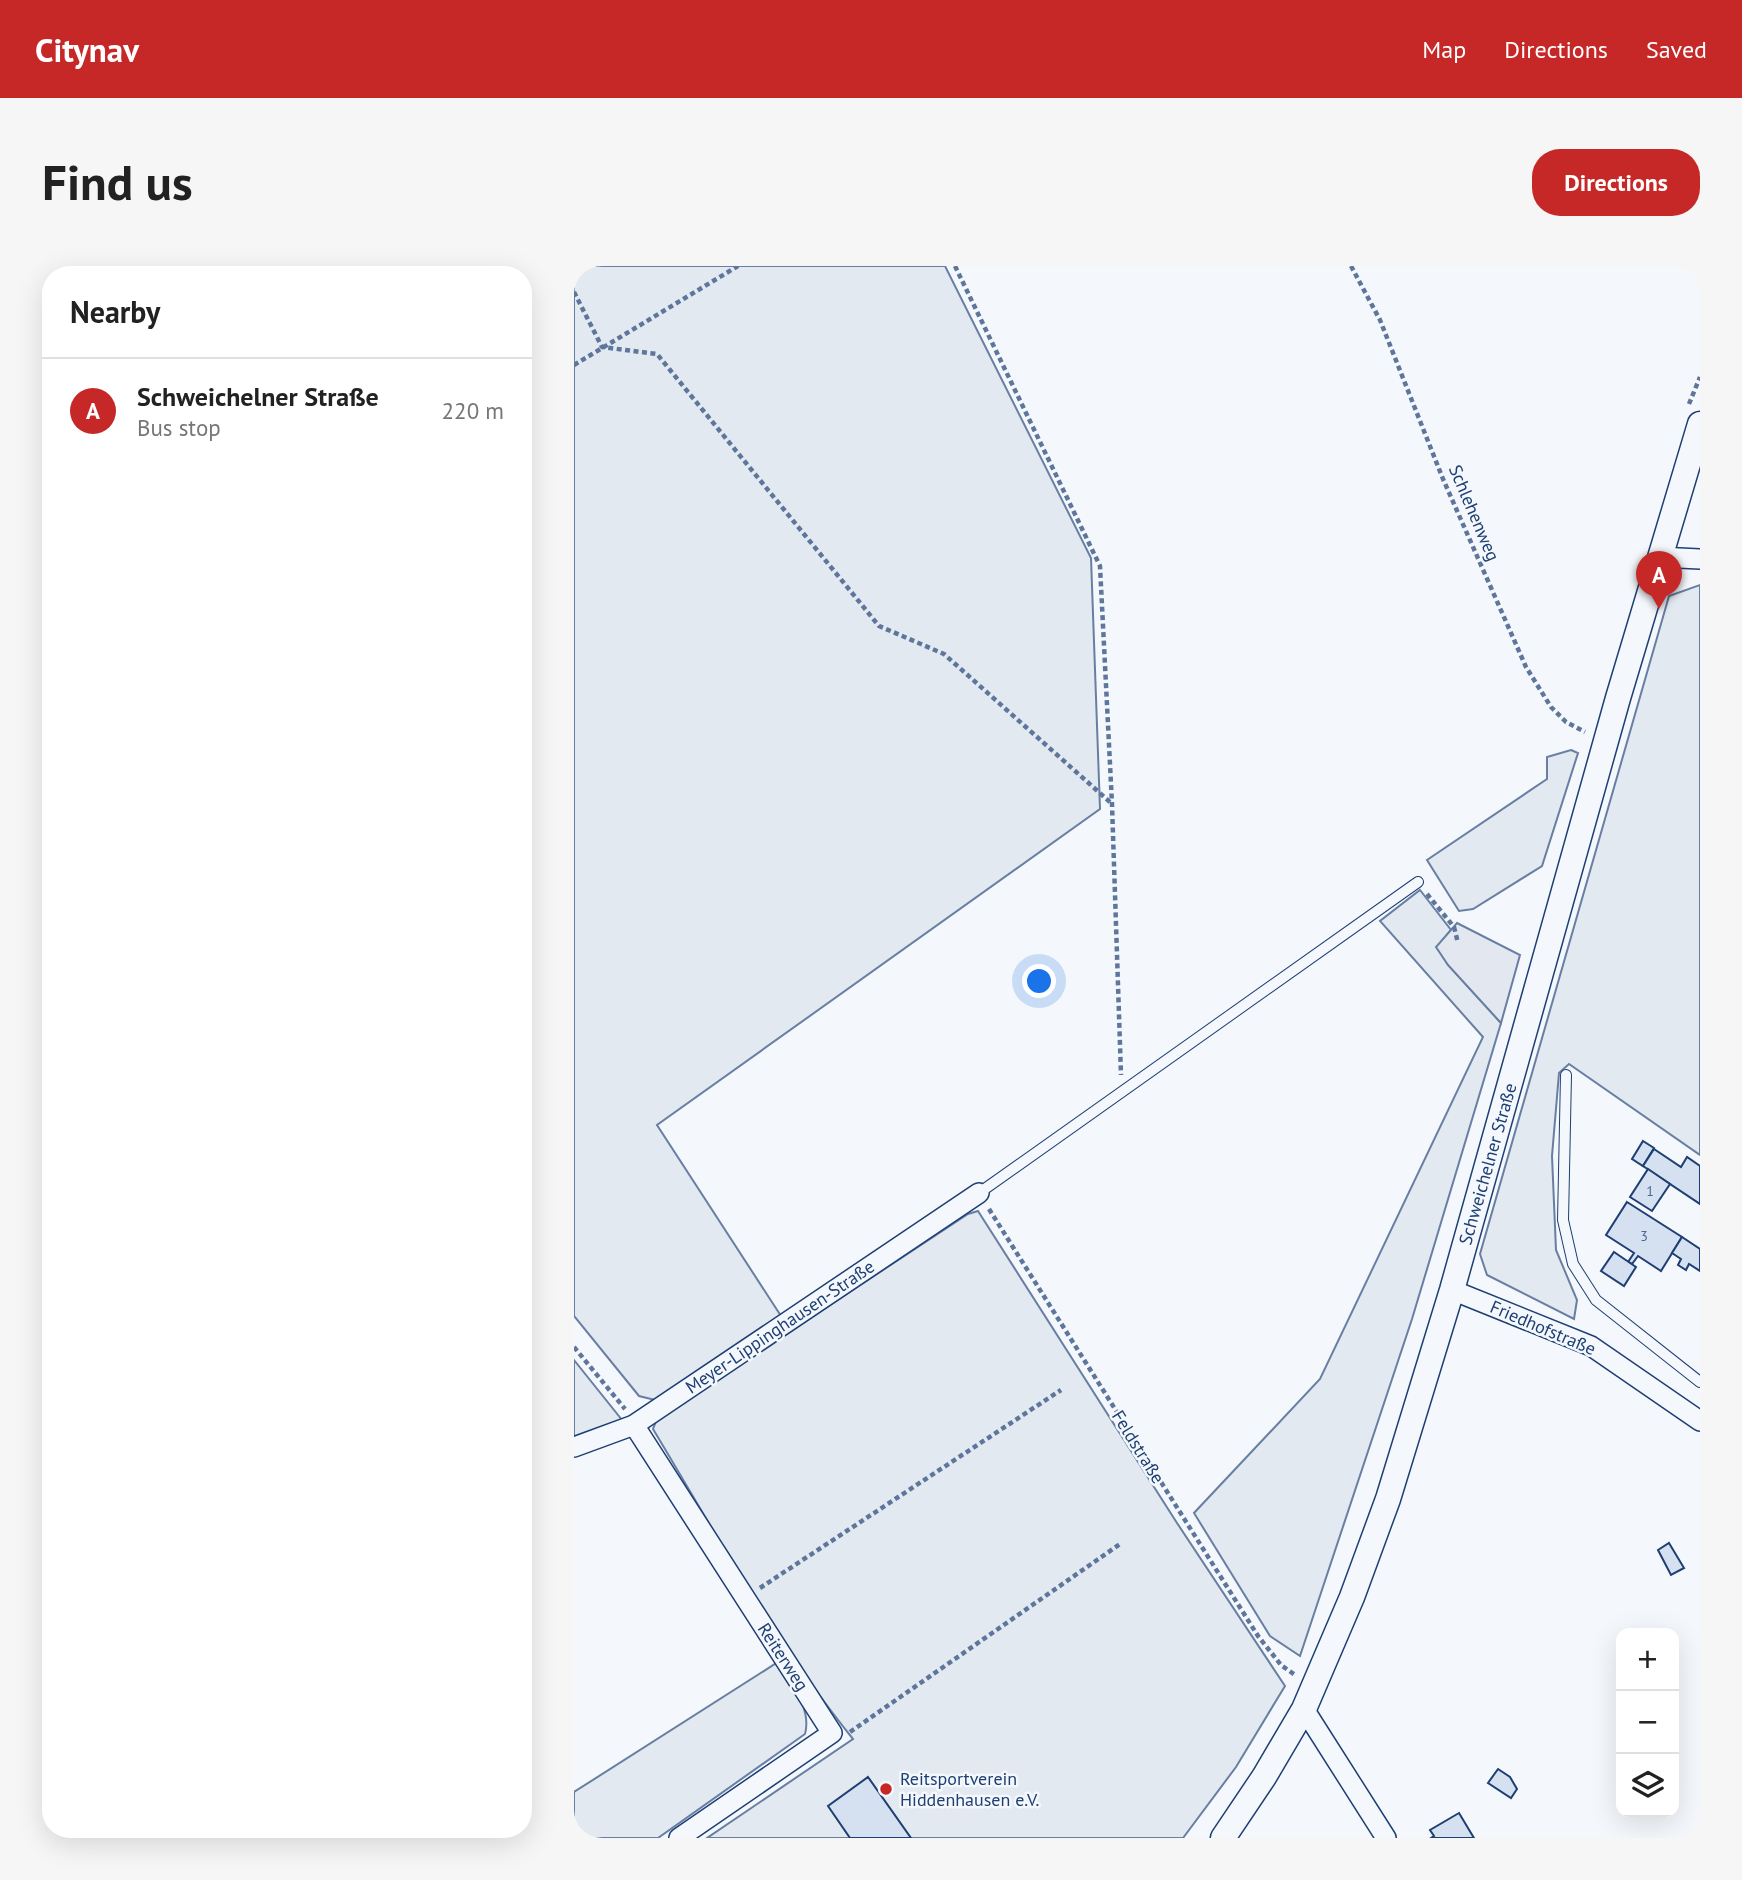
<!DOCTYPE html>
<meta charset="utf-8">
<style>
:root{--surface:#fff;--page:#f6f6f6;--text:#222;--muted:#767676;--line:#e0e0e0;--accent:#c62828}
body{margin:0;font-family:"PT Sans",sans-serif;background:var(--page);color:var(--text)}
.controls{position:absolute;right:21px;bottom:21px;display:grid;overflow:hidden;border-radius:14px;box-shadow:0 7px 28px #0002}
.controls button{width:63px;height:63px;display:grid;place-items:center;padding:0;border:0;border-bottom:2px solid var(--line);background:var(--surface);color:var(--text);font:35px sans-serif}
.you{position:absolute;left:466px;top:716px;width:24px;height:24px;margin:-18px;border:5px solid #fff;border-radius:50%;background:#1a73e8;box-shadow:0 0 0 10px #1a73e833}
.badge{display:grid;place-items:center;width:46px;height:46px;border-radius:50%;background:var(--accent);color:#fff;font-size:23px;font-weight:700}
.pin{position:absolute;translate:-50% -58px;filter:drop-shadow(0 2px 4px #0008)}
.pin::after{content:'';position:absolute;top:37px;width:24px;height:21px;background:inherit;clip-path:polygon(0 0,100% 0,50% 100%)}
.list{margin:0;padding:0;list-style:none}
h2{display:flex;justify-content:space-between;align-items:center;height:91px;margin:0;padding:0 28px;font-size:30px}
h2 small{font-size:23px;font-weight:400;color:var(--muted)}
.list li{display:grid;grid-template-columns:46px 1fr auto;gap:21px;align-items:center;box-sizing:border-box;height:105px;padding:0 28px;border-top:2px solid var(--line)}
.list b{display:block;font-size:26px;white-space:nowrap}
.list p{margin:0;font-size:23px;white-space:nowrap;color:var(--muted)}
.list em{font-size:23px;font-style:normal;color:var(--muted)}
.icon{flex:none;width:38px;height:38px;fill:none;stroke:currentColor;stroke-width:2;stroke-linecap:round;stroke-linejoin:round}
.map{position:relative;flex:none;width:1126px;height:1572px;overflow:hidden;border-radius:28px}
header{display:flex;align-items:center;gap:42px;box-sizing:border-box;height:98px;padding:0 35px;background:var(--accent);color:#fff}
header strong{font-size:33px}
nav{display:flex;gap:38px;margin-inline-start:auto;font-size:24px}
.intro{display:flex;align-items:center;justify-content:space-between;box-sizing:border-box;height:168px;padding:0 42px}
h1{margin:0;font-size:49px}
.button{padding:18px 32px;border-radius:28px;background:var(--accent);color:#fff;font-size:24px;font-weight:700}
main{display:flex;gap:42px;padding:0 42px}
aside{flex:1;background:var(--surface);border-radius:28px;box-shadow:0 7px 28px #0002}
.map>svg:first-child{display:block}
.green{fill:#e3e9f0;stroke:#687fa3;stroke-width:2}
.parking{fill:#e3e8f0;stroke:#687fa3;stroke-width:2}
.building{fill:#d5e0f0;stroke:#1d3f73;stroke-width:2}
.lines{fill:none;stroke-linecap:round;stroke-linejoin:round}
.service-casing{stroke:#1d3f73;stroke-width:12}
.minor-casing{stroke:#1d3f73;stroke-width:22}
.tertiary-casing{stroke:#1d3f73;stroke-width:27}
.path{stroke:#5e769c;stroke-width:4.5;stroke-dasharray:5 3.5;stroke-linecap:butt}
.service{stroke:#f4f7fb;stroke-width:10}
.minor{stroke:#f4f7fb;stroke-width:19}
.tertiary{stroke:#f4f7fb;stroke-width:24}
.poi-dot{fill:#c62828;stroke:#f4f7fb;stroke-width:2.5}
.labels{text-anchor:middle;stroke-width:5;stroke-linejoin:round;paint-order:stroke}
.number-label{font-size:14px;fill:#4b6792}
.street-label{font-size:18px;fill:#1d3f73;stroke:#f4f7fb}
.poi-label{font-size:18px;fill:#1d3f73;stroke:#f4f7fb;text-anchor:start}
</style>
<header>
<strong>Citynav</strong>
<nav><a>Map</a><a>Directions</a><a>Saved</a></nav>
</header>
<div class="intro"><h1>Find us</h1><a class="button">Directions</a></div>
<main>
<aside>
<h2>Nearby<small></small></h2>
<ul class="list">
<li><span class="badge">A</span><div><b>Schweichelner Straße</b><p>Bus stop</p></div><em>220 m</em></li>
</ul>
</aside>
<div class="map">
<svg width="1126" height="1572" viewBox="0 0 1126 1572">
<rect width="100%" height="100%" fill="#f4f7fb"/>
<g class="green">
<polygon points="0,0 371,0 517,292 526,543 83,859 207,1050 81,1134 65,1130 0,1050"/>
<polygon points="1126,319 1126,889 995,798 985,807 978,890 982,984 1003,1034 1000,1053 913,1009 906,988 1095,330"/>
<polygon points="997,484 1004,487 968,600 899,643 885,645 853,594 973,513 973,491"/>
<polygon points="846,624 877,664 863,681 874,699 927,757 838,1053 726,1390 696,1370 620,1247 746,1113 909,771 806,655"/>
<path d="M404,945L603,1257L711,1420L662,1501L609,1572H133L279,1473C202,1378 142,1268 79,1163L83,1153L394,948Z"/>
<polygon points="0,1094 48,1154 0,1172"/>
<path d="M204,1396C217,1418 238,1442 231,1468L84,1572H0V1526Z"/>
</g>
<polygon class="parking" points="883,657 946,689 927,757 874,699 862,681"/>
<g class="building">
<polygon points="1069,875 1080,882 1069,900 1058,893"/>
<polygon points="1080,883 1107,901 1113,891 1126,900 1126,938 1069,900"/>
<polygon points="1074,903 1096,918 1078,945 1056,931"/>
<polygon points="1053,936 1108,971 1087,1005 1064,990 1058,998 1054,996 1060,987 1032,969"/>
<polygon points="1108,971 1126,983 1126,1005 1115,998 1112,1004 1104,999 1107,993 1098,987"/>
<polygon points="1040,986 1062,1001 1050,1020 1027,1005"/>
<polygon points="1095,1277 1110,1302 1097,1309 1084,1284"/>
<polygon points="924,1503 936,1511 943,1523 937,1532 914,1517"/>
<polygon points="294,1511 337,1572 276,1572 254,1540"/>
<polygon points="885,1547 900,1572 857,1572 860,1570 856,1564"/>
</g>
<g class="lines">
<g class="service-casing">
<g id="service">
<polyline points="992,809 989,954 999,998 1022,1034 1126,1116"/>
<polyline points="405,927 844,616"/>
</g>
</g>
<g class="minor-casing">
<g id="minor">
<polyline points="1085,291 1126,293"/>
<polyline points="878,1024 1017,1080 1126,1155"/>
<polyline points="60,1159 258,1467 105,1572"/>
<polyline points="0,1181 60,1159 405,927"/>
<polyline points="730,1443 812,1572"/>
</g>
</g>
<g class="tertiary-casing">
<polyline id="tertiary" points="649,1572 690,1511 730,1443 778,1331 814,1233 878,1024 1044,432 1126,158"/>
</g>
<g class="path">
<polyline points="381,0 526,300 538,538 547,809"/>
<polyline points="777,0 806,54 869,213 952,401 977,441 992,456 1011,466"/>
<polyline points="0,26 28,81 83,88 305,360 370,388 537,537"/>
<polyline points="0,99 164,0"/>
<polyline points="1115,138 1126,111"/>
<polyline points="853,628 880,661 884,677"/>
<polyline points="415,943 684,1370 707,1399 721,1409"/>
<polyline points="0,1081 51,1143"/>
<polyline points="186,1322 487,1124"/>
<polyline points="276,1466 546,1278"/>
</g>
<use href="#service" class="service"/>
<use href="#minor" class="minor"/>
<use href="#tertiary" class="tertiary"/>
</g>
<circle class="poi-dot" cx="312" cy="1523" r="7"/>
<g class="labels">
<g class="number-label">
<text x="1076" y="930">1</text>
<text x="1070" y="975">3</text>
</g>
<g class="street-label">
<text transform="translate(900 247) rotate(67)" y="6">Schlehenweg</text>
<text transform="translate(914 898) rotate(-74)" y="6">Schweichelner Straße</text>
<text transform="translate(206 1061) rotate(-34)" y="6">Meyer-Lippinghausen-Straße</text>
<text transform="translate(969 1062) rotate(23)" y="6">Friedhofstraße</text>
<text transform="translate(564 1181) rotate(58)" y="6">Feldstraße</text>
<text transform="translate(209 1391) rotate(57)" y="6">Reiterweg</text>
</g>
<g class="poi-label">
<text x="326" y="1519">Reitsportverein<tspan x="326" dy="21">Hiddenhausen e.V.</tspan></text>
</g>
</g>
</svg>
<div class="controls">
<button>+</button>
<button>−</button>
<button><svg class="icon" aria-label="layers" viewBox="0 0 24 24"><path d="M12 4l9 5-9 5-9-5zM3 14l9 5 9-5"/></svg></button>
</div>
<div class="you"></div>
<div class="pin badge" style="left:1085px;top:343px">A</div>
</div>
</main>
